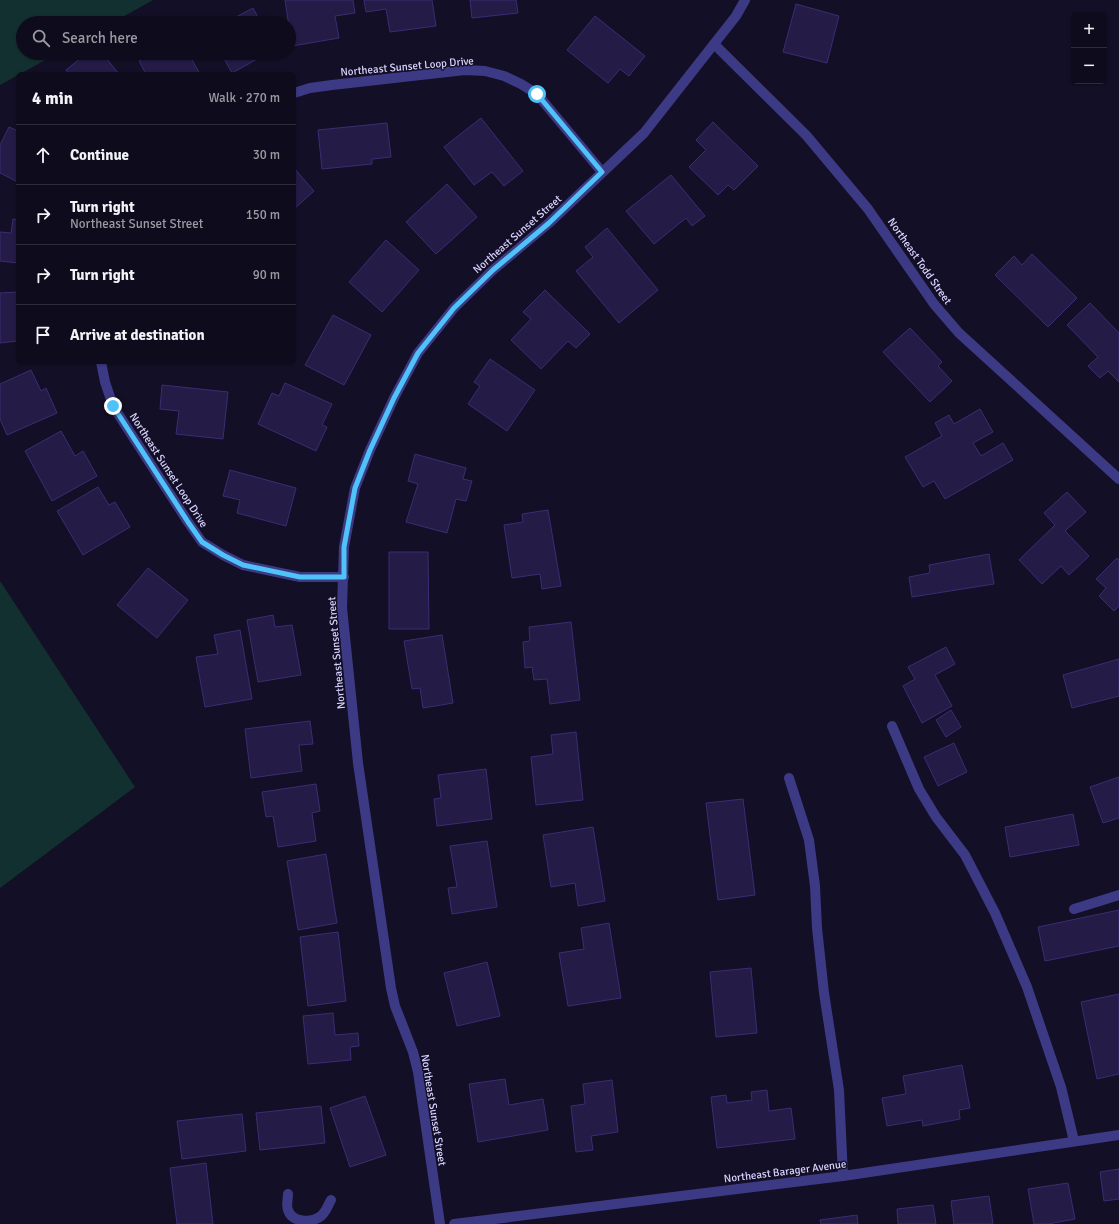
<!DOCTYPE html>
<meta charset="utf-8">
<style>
:root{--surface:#0e0b1c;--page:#1c1929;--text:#f1f3f6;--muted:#9b9ba3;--line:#2e2b3b}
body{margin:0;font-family:Signika,sans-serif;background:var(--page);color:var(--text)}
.controls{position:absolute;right:12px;top:12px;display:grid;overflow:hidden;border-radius:6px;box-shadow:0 1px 3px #0004}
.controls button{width:36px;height:36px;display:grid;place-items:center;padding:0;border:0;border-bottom:1px solid var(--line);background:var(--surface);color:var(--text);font:20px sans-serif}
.stop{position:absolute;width:12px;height:12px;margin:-9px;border:3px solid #4fc3f7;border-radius:50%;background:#fff}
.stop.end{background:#4fc3f7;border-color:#fff;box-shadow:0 1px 4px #0008}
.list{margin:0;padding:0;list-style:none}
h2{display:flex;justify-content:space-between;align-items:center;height:52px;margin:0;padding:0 16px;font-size:17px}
h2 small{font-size:13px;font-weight:400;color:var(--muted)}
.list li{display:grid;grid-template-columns:26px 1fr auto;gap:12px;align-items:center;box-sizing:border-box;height:60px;padding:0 16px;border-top:1px solid var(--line)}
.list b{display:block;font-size:15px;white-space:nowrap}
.list p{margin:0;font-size:13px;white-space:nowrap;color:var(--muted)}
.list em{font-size:13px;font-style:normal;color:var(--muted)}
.icon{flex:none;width:22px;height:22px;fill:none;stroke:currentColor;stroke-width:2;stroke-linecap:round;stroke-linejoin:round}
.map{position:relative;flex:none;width:1119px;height:1224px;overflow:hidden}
.search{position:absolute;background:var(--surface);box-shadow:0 1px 3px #0004;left:16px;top:16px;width:280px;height:44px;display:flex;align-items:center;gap:10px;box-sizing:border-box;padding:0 14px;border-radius:22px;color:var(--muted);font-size:15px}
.panel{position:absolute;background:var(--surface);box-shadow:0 1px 3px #0004;left:16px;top:72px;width:280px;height:292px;border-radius:6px}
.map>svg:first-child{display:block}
.green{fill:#12302f}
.building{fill:#241b47;stroke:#3b2d73}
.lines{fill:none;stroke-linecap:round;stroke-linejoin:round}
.minor{stroke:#3d3a85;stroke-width:10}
.route{stroke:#4fc3f7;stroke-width:5}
.labels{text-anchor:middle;stroke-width:3;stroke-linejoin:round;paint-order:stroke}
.street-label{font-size:11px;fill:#d9d4ff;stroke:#130f26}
</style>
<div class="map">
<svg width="1119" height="1224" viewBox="0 0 1119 1224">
<rect width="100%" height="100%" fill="#130f26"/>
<g class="green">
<polygon points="0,0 153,0 112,23 23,23 23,53 58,53 20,74 18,74 18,75 0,85"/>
<polygon points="0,581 135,787 0,888"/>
</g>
<g class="building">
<polygon points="285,0 353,0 355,13 335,16 339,38 292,46"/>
<polygon points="364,0 432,0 436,26 390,32 386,9 366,12"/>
<polygon points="470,0 516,0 518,13 472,18"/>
<polygon points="796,4 839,16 827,63 783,52"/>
<polygon points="253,8 261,23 225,23"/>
<polygon points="595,16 645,56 629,76 620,69 608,83 567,50"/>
<polygon points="87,53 102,53 119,74 69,74 66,70"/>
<polygon points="154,53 206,53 192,60 200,74 146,74 139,61"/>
<polygon points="221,53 268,53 232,73"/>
<polygon points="481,118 523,171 504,186 492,172 474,185 444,147"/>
<polygon points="713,122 758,166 734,190 728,185 718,195 689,167 706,150 696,140"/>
<polygon points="387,123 391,157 372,159 372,164 322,169 318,130"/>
<polygon points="9,127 18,131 18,182 0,173 0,145"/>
<polygon points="294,168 314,191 294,209"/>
<polygon points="671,175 705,216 692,226 686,218 654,244 626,211"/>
<polygon points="447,184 477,217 436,254 406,222"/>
<polygon points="13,219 18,220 18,263 0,261 0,232 11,233"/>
<polygon points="607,228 658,290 619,323 576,271 593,257 585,247"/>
<polygon points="386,240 419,270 382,312 349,282"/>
<polygon points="1032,254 1077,298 1048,327 995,275 1014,256 1022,265"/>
<polygon points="545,290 590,334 576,348 568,341 541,369 511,340 531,319 523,312"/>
<polygon points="18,292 18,341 0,343 0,293"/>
<polygon points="1090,303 1119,333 1119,382 1108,371 1100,378 1088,366 1098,357 1067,325"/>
<polygon points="333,315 371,335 344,385 305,365"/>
<polygon points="910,328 942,362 938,366 952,381 930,402 883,352"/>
<polygon points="490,359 535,390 507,431 468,404 480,386 474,382"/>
<polygon points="31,370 41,391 46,388 57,413 7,435 0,419 0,384"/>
<polygon points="285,383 332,404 322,425 327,427 316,451 258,424 272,393 279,396"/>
<polygon points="162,385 228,392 223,439 176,434 179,411 160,409"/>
<polygon points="980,409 993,432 973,443 981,456 1003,443 1013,460 945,499 934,481 923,487 905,457 942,436 935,423 949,415 954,424"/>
<polygon points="61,431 75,456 83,451 97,476 52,501 25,451"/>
<polygon points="415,454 466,468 463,479 472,481 466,501 456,499 447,533 406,522 418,484 408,481"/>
<polygon points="230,470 296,488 286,526 237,513 240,500 223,496"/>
<polygon points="98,487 109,505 115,502 130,527 83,555 57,511"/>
<polygon points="1067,492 1086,512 1065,531 1089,556 1069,575 1061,566 1042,584 1019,560 1055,525 1044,513"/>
<polygon points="548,510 561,586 542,589 540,574 512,578 504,525 523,522 522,514"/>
<polygon points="389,552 428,552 429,629 389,629"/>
<polygon points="989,554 994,584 912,597 909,577 930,573 929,565"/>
<polygon points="1117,558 1119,560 1119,606 1114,611 1099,596 1106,588 1096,579"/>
<polygon points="148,568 188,600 157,638 117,605"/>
<polygon points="273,615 275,627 292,625 301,675 258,682 247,620"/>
<polygon points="571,622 580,700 550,704 547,679 534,680 532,667 525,668 523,642 530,641 529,627"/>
<polygon points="240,630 252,699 205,707 196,657 218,654 214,635"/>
<polygon points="442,635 453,703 423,708 420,688 412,689 404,641"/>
<polygon points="946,647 955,664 935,675 952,706 922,723 903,686 915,679 908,667"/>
<polygon points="1119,659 1119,696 1072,708 1063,675"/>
<polygon points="951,710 961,727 946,737 936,720"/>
<polygon points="310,721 313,744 299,745 302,771 251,778 245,729"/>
<polygon points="576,732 583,800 536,805 531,757 553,754 551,735"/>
<polygon points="954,743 967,772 938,786 924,757"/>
<polygon points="486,769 492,819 437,826 434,799 441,798 438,775"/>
<polygon points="1119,777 1119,818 1103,823 1090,787"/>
<polygon points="316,784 320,811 312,813 316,841 278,847 273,816 266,817 262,792"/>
<polygon points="743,799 755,895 718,900 706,803"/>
<polygon points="1073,814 1079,845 1010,857 1005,827"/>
<polygon points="593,827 605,901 578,906 575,883 551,887 543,835"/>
<polygon points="487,841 497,907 452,914 448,888 457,887 450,846"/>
<polygon points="326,854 337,923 298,930 287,861"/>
<polygon points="1119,910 1119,946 1045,961 1038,927"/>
<polygon points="609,923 621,998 568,1006 559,953 584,949 581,928"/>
<polygon points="338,932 346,1001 308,1006 300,937"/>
<polygon points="487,962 500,1016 457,1026 444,973"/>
<polygon points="751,968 757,1033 716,1037 710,972"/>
<polygon points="1119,994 1119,1074 1097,1079 1081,1002"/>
<polygon points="333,1013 335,1035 358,1033 359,1046 350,1047 351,1060 308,1064 303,1016"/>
<polygon points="962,1065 970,1108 959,1110 960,1119 923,1126 922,1120 887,1126 882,1098 906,1094 903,1076"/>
<polygon points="505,1079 509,1105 543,1099 548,1130 478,1142 469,1084"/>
<polygon points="612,1080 618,1132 591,1136 593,1150 576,1152 571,1106 585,1104 583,1084"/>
<polygon points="767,1090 769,1111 791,1108 795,1139 717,1148 711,1097 726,1095 727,1103 752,1100 751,1092"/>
<polygon points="365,1096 386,1155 350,1167 330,1108"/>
<polygon points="321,1106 325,1143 260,1150 256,1113"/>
<polygon points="242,1114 246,1151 182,1159 177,1121"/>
<polygon points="206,1163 213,1224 177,1224 170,1168"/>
<polygon points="1119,1169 1119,1199 1104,1201 1100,1172"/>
<polygon points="1068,1183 1075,1219 1048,1224 1034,1224 1028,1189"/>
<polygon points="989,1196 993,1224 954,1224 951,1201"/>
<polygon points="933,1205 936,1224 898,1224 897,1209"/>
<polygon points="857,1215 858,1224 821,1224 820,1220"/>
</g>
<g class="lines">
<g class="minor">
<polyline points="714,44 806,135 868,209 934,304 959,333 1119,479"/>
<polyline points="294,93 310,88 332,85 465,70 485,71 504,76 521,84 537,94 602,172"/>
<polyline points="101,362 105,382 113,406 188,522 202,542 223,555 243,565 300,577 344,577"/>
<polyline points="892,726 919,789 936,817 965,855 995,913 1027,987 1061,1087 1074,1141"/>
<polyline points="789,778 809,840 815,886 817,928 824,993 839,1090 843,1176"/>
<polyline points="1074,909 1119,895"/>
<path d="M288,1194C288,1199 286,1206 288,1210C292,1223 312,1223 321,1216C326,1212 328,1205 331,1200"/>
<polyline points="440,1224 418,1072 413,1052 395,1006 391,988 358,763 342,608 344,547 355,488 370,450 394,398 418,353 454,308 493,270 549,223 644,133 736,16 745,0"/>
<polyline points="454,1224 843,1176 1119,1135"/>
</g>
</g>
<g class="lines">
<polyline class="route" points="113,406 188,522 202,542 223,555 243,565 300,577 344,577 344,547 355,488 370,450 394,398 418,353 454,308 493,270 549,223 602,172 537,94"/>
</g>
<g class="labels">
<g class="street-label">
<text transform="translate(407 66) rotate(-5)" y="4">Northeast Sunset Loop Drive</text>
<text transform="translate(517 234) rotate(-41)" y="4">Northeast Sunset Street</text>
<text transform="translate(920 261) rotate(55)" y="4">Northeast Todd Street</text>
<text transform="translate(169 470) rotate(57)" y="4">Northeast Sunset Loop Drive</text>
<text transform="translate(336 653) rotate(-95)" y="4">Northeast Sunset Street</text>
<text transform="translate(434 1110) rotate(81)" y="4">Northeast Sunset Street</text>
<text transform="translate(785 1171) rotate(-7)" y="4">Northeast Barager Avenue</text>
</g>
</g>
</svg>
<div class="controls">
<button>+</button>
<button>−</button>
</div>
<div class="stop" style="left:537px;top:94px"></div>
<div class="stop end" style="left:113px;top:406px"></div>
<div class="search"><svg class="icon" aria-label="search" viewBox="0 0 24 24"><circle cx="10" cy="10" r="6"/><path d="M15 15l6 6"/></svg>Search here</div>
<section class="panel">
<h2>4 min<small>Walk · 270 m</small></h2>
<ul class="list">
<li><svg class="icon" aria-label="ahead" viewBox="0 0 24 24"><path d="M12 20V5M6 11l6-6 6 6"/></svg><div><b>Continue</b></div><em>30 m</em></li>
<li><svg class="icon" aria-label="right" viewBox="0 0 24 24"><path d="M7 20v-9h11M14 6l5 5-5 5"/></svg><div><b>Turn right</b><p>Northeast Sunset Street</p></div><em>150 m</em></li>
<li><svg class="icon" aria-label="right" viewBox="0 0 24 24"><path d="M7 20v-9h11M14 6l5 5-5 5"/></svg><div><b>Turn right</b></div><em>90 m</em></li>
<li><svg class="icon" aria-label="arrive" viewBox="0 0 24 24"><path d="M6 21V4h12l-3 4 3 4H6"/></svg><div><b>Arrive at destination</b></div></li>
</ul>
</section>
</div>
